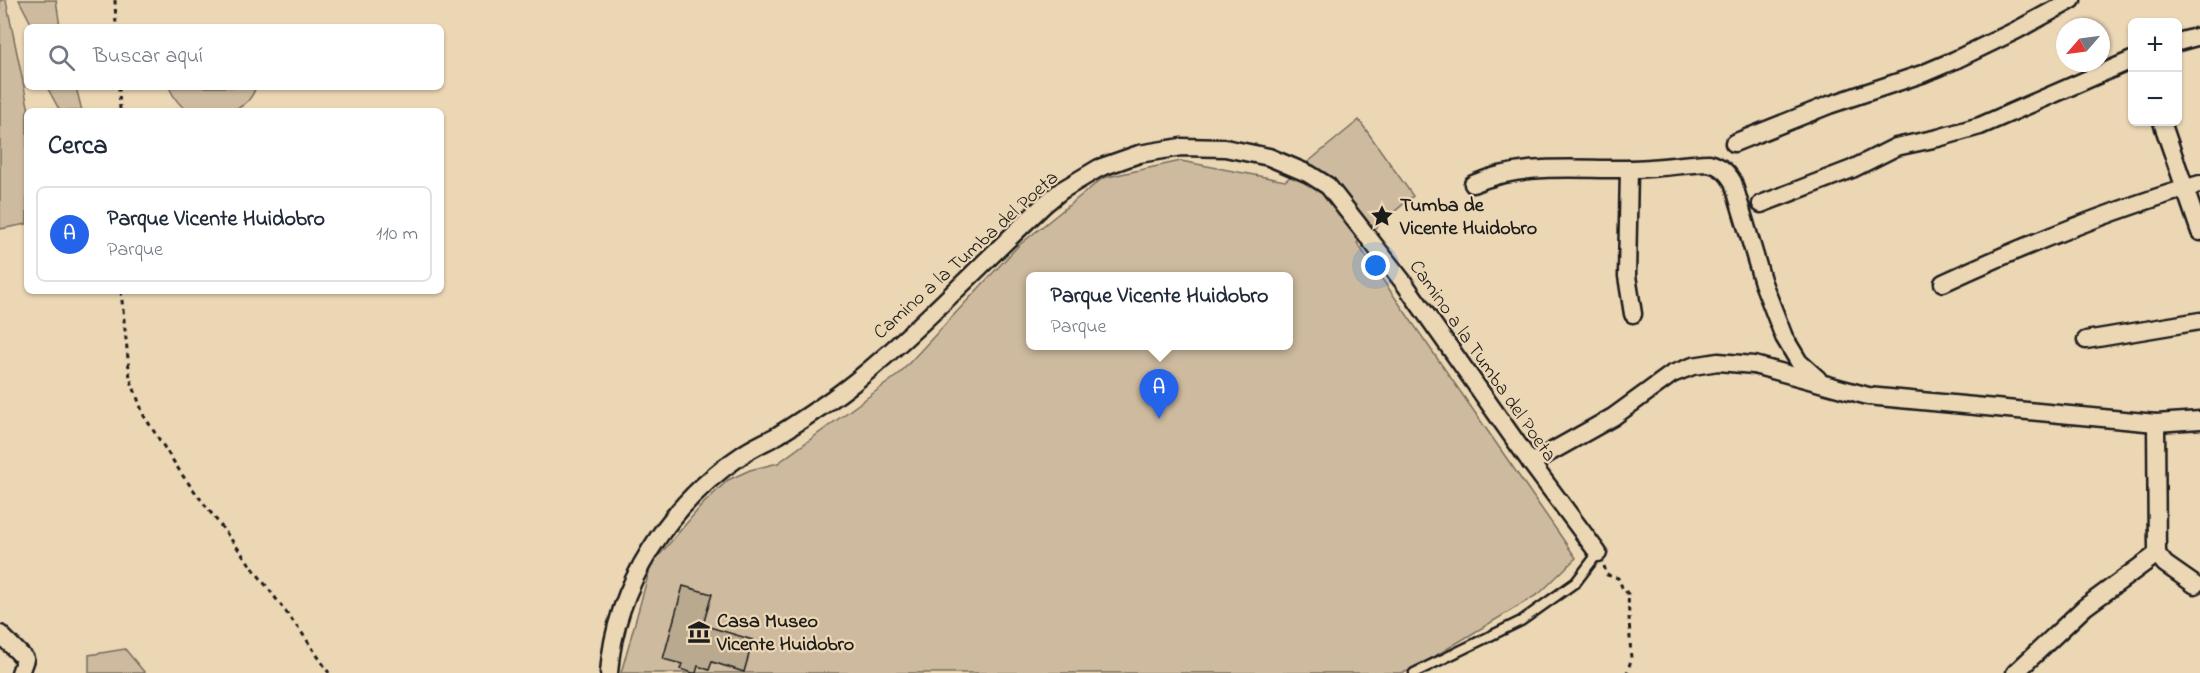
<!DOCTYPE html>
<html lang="es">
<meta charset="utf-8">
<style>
:root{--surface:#fff;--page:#f6f6f7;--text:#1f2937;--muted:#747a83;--line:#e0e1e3;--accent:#2563eb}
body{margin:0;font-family:"Indie Flower",sans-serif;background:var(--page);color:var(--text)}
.controls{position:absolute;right:18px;top:18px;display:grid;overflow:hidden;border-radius:9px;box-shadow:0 2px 4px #0004}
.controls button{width:54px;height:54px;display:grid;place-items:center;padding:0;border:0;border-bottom:2px solid var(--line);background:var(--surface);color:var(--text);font:30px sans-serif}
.compass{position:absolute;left:2056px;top:18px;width:54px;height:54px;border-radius:50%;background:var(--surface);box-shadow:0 2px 4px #0004;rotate:242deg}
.you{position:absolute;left:1376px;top:266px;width:21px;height:21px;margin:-15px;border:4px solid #fff;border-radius:50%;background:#1a73e8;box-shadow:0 0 0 9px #1a73e833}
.badge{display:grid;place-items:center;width:39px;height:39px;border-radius:50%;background:var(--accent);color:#fff;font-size:20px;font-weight:700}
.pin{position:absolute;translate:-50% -50px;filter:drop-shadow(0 2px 3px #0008)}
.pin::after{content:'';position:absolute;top:32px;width:21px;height:18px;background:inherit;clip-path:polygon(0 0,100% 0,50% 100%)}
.popup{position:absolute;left:1026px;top:272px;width:267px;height:78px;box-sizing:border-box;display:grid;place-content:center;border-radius:9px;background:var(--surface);filter:drop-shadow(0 2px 4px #0005);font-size:20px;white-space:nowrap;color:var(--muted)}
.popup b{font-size:22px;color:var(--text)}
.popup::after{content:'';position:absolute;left:50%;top:100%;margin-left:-12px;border:12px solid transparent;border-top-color:var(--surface)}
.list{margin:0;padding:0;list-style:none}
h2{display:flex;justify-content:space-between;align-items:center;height:78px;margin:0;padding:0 24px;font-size:26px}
h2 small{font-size:20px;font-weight:400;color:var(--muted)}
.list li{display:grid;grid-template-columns:39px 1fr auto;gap:18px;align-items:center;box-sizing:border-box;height:96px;margin:0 12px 12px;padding:0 12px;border:2px solid var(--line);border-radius:9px}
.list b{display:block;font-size:22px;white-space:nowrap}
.list p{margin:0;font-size:20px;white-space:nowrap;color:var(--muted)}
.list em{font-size:20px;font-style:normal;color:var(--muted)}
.icon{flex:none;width:33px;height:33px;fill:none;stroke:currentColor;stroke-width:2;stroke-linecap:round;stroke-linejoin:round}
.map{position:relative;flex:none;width:2200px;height:673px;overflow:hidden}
.search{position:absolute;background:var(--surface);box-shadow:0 2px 4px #0004;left:24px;top:24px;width:420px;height:66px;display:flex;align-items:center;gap:15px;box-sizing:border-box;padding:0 21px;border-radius:9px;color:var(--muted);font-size:22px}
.panel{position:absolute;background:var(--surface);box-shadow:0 2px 4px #0004;left:24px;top:108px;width:420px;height:186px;border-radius:9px}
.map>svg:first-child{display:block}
.green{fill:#cebb9f;stroke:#756c5e;stroke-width:1.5;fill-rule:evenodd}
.building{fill:#b8a98f;stroke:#1c1c1c;stroke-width:1.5}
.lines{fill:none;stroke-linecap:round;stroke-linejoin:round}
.lane-casing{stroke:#1c1c1c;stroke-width:13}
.street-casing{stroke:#1c1c1c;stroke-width:21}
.path{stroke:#1c1c1c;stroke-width:3;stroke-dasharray:4.5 4.5;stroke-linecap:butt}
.lane{stroke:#ecd7b5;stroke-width:8}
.street{stroke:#ecd7b5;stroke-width:16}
.labels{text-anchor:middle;stroke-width:4.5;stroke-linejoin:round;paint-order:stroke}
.poi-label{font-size:20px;font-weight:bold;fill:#1c1c1c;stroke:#ecd7b5;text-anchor:start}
.street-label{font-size:20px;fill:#1c1c1c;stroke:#ecd7b5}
</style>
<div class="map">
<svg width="2200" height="673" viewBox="0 0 2200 673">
<rect width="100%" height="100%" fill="#ecd7b5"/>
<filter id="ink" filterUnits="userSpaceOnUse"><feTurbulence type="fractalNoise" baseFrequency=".0167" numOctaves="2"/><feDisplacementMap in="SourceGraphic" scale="12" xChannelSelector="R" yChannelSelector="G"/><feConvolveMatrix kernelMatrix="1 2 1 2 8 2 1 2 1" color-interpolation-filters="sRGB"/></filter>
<g filter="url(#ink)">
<g class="green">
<polygon points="0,0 6,0 29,111 27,111 27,224 0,229"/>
<polygon points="19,0 56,0 60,27 33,27"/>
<polygon points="47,87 76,87 82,111 60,111"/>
<path d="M169,87H256C247,111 232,111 210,111C204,111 196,112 191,111C180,108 173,96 169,87Z"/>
<path d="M1359,120L1413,196L1357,243L1576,558L1540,593L1412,670L1401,673H621L651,565L702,505L728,480L750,470L778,463L898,375L1018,246L1103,178L1181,161L1285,181ZM1030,276H1288V346H1030Z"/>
<polygon points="125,649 145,673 89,673 89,655"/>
</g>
<polygon class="building" points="683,586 712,594 703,625 753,640 744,672 712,662 709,670 698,666 696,673 693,673 680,669 682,664 663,659"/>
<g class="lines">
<g class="lane-casing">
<polyline id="lane" points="1414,673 1521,621 1576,582 1598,553"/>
</g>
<g class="street-casing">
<g id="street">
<polyline points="2178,42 2200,36"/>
<polyline points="2162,122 2200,232"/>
<polyline points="1734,143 1829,105 1922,74 1955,60 2017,30 2072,0"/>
<polyline points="1629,169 1627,276 1633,314"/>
<path d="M1473,184C1523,162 1576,170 1629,169C1656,169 1682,164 1709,163C1721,166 1727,172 1733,182L1763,283L1784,337L1799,362L1818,379"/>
<polyline points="1761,204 1852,169 1896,147 1938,138 1980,126 2132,60"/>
<path d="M1943,283C2027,244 2111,210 2200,184"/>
<polyline points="2086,340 2200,321"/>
<polyline points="2156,423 2157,554 2165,564 2195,585"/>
<polyline points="1531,463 1613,417 1672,374 1693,366 1718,362 1754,365 1868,396 2156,423 2200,420"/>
<polyline points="0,634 25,659 20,673"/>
<path d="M609,673C615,585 670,503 742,455C753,447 766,442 778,435C805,418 831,401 856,381C923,326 983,262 1046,203L1062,190L1099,168L1139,154L1181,147L1225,148L1269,157L1309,174L1328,186L1404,283L1531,463L1598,553"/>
<polyline points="2015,673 2085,607 2157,554"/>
</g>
</g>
<g class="path">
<polyline points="115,0 116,27"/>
<polyline points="119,87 120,111"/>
<polyline points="121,291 130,378 144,416 183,476 302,633 329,673"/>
<polyline points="1604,566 1607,575 1618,578 1622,587 1628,594 1631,660 1627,673"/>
</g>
<use href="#lane" class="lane"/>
<use href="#street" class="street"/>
</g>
</g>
<defs>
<g id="sight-bare" transform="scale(1.8)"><path d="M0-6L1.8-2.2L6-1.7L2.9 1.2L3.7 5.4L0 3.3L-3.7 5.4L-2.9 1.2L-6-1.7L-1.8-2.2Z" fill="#1c1c1c" stroke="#ecd7b5" stroke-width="2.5" paint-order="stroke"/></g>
<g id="museum-bare" transform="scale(1.8)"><path d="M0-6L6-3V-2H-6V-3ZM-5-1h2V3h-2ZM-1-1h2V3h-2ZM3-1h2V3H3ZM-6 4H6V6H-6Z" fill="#1c1c1c" stroke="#ecd7b5" stroke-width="2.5" paint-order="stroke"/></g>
</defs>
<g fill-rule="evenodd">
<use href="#sight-bare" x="1382" y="216"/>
<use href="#museum-bare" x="699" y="632"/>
</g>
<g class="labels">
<g class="poi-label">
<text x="1400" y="211">Tumba de<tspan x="1400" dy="23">Vicente Huidobro</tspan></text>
<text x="717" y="627">Casa Museo<tspan x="717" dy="23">Vicente Huidobro</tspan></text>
</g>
<g class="street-label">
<text transform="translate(965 254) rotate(-42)" y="7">Camino a la Tumba del Poeta</text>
<text transform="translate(1484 360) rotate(55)" y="7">Camino a la Tumba del Poeta</text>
</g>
</g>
</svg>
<div class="controls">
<button>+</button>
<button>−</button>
</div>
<svg class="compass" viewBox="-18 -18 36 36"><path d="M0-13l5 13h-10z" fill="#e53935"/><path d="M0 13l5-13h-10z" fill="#747a83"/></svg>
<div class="you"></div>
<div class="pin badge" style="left:1159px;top:419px">A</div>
<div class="popup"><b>Parque Vicente Huidobro</b>Parque</div>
<div class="search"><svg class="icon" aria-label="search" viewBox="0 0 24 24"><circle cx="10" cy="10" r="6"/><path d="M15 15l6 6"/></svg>Buscar aquí</div>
<section class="panel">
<h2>Cerca<small></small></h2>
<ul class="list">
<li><span class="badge">A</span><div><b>Parque Vicente Huidobro</b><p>Parque</p></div><em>110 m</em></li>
</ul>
</section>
</div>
